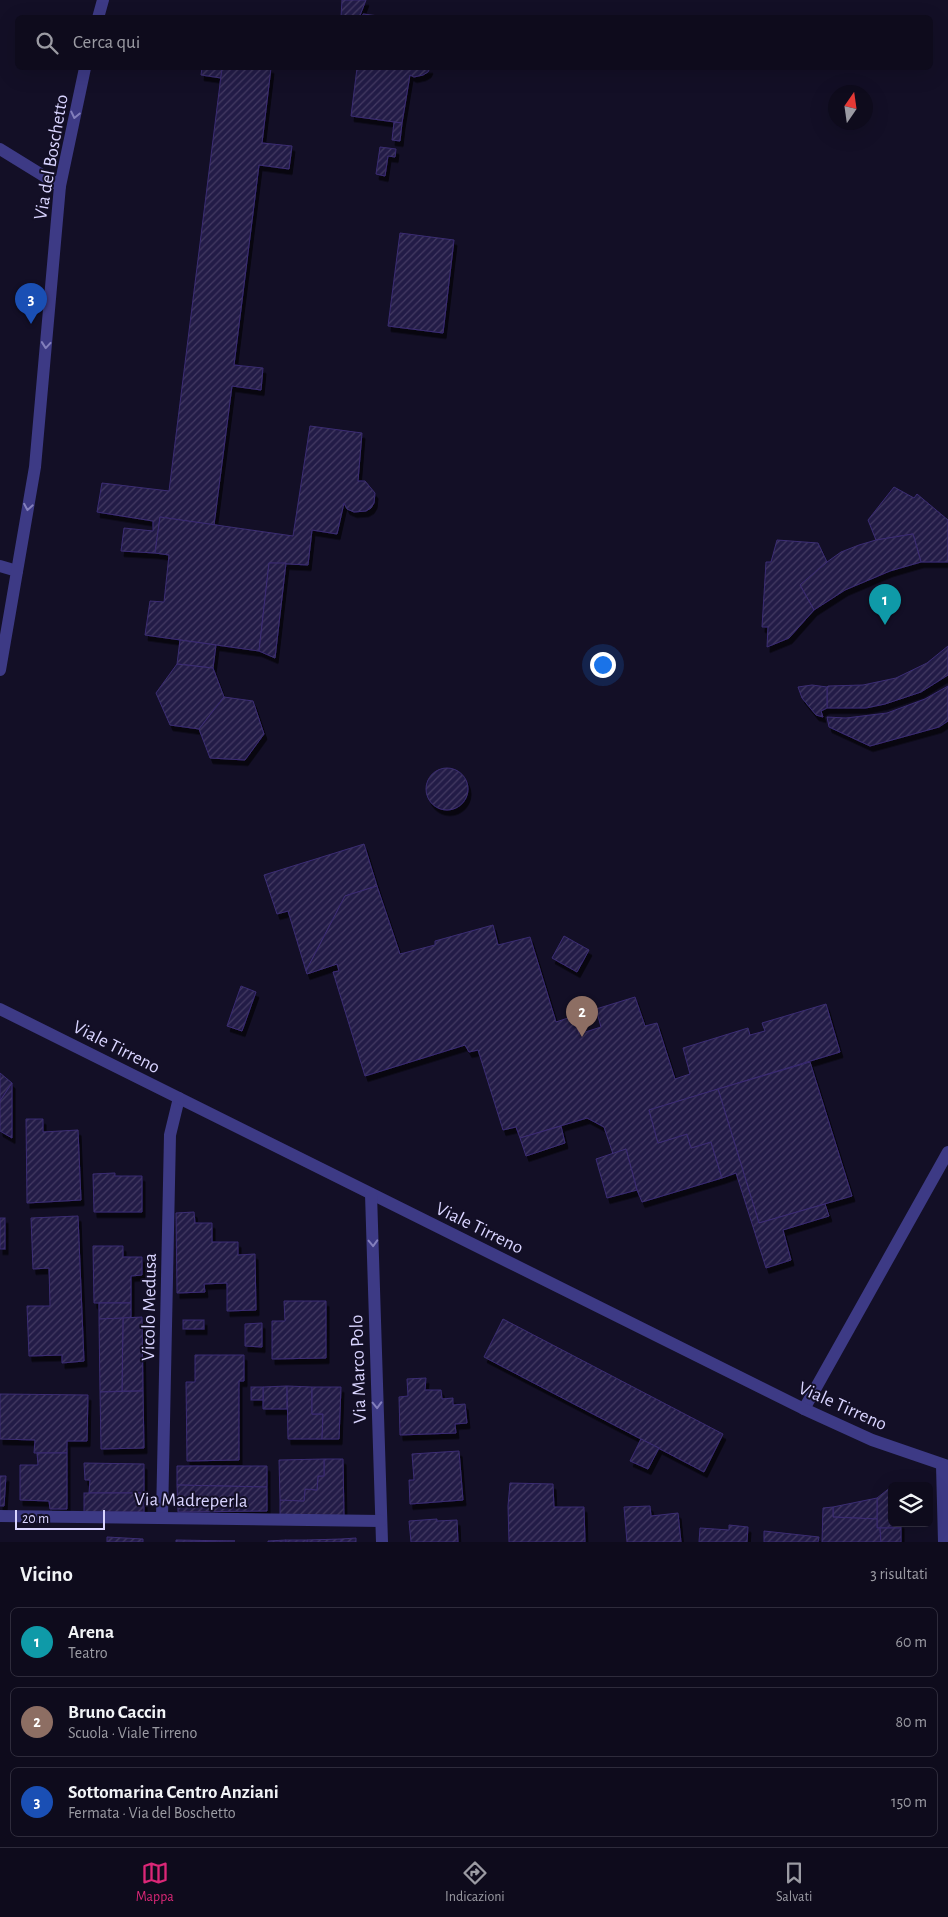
<!DOCTYPE html>
<html lang="it">
<meta charset="utf-8">
<style>
:root{--surface:#0e0b1c;--page:#171425;--text:#f1f3f6;--muted:#9b9ba3;--line:#2e2b3b;--accent:#db2777}
body{margin:0;font-family:"Alegreya Sans",sans-serif;background:var(--page);color:var(--text)}
.controls{position:absolute;right:15px;bottom:15px;display:grid;overflow:hidden;border-radius:8px;box-shadow:0 5px 20px #0002}
.controls button{width:45px;height:45px;display:grid;place-items:center;padding:0;border:0;border-bottom:1px solid var(--line);background:var(--surface);color:var(--text);font:25px sans-serif}
.compass{position:absolute;left:828px;top:85px;width:45px;height:45px;border-radius:50%;background:var(--surface);box-shadow:0 5px 20px #0002;rotate:13deg}
.scale{position:absolute;left:15px;bottom:12px;width:90px;box-sizing:border-box;padding-left:5px;border:2px solid #d9d4ff;border-top:0;font-size:14px;line-height:18px;white-space:nowrap;color:#d9d4ff;-webkit-text-stroke:4px #130f26;paint-order:stroke}
.you{position:absolute;left:602px;top:664px;width:18px;height:18px;margin:-12px;border:4px solid #fff;border-radius:50%;background:#1a73e8;box-shadow:0 0 0 8px #1a73e833}
.badge{display:grid;place-items:center;width:32px;height:32px;border-radius:50%;background:var(--accent);color:#fff;font-size:16px;font-weight:700}
.pin{position:absolute;translate:-50% -41px;filter:drop-shadow(0 1px 2px #0008)}
.pin::after{content:'';position:absolute;top:26px;width:18px;height:15px;background:inherit;clip-path:polygon(0 0,100% 0,50% 100%)}
.list{margin:0;padding:0;list-style:none}
h2{display:flex;justify-content:space-between;align-items:center;height:65px;margin:0;padding:0 20px;font-size:21px}
h2 small{font-size:16px;font-weight:400;color:var(--muted)}
.list li{display:grid;grid-template-columns:32px 1fr auto;gap:15px;align-items:center;box-sizing:border-box;height:70px;margin:0 10px 10px;padding:0 10px;border:1px solid var(--line);border-radius:8px}
.list b{display:block;font-size:19px;white-space:nowrap}
.list p{margin:0;font-size:16px;white-space:nowrap;color:var(--muted)}
.list em{font-size:16px;font-style:normal;color:var(--muted)}
.icon{flex:none;width:28px;height:28px;fill:none;stroke:currentColor;stroke-width:2;stroke-linecap:round;stroke-linejoin:round}
.map{position:relative;flex:none;width:948px;height:1542px;overflow:hidden}
.search{position:absolute;background:var(--surface);box-shadow:0 5px 20px #0002;left:15px;right:15px;top:15px;height:55px;display:flex;align-items:center;gap:12px;box-sizing:border-box;padding:0 18px;border-radius:8px;color:var(--muted);font-size:19px}
.sheet{height:305px;background:var(--surface)}
nav{display:flex;justify-content:space-around;align-items:center;box-sizing:border-box;height:70px;border-top:1px solid var(--line);background:var(--surface);font-size:14px;color:var(--muted)}
nav a{display:grid;justify-items:center;gap:2px}
nav .on{color:var(--accent)}
.map>svg:first-child{display:block}
.building{fill:url(#building-hatch);stroke:#3b2d73;filter:url(#shadow)}
.lines{fill:none;stroke-linecap:round;stroke-linejoin:round}
.lane{stroke:#3d3a85;stroke-width:12}
.street{stroke:#3d3a85;stroke-width:12}
.oneway{stroke:#837fbc}
.labels{text-anchor:middle;stroke-width:4;stroke-linejoin:round;paint-order:stroke}
.street-label{font-size:19px;fill:#d9d4ff;stroke:#130f26}
</style>
<div class="map">
<svg width="948" height="1542" viewBox="0 0 948 1542">
<defs>
<pattern id="building-hatch" width="6" height="6" patternUnits="userSpaceOnUse" patternTransform="scale(1.25)"><rect width="6" height="6" fill="#241b47"/><path d="M-1 1l2-2M0 6l6-6M5 7l2-2" fill="none" stroke="#433b63"/></pattern>
<filter id="shadow"><feDropShadow dx="3" dy="5.5" stdDeviation="0" flood-color="#0009"/></filter>
</defs>
<rect width="100%" height="100%" fill="#130f26"/>
<g class="building">
<polygon points="342,0 366,0 359,18 341,17"/>
<polygon points="363,14 395,18 362,18"/>
<polygon points="202,68 222,68 221,78 201,75"/>
<polygon points="222,68 271,68 262,143 292,146 289,169 259,165 234,365 263,368 261,390 232,386 214,525 160,517 155,553 121,551 124,528 153,531 153,521 97,512 102,483 169,491"/>
<polygon points="357,68 430,68 428,72 423,75 414,77 410,75 402,123 351,116"/>
<polygon points="394,122 402,123 400,141 392,140"/>
<polygon points="380,147 396,149 395,157 388,156 385,176 376,174"/>
<polygon points="400,233 454,240 443,333 388,326"/>
<polygon points="310,426 362,433 358,481 365,481 375,493 374,503 371,508 366,511 354,512 347,509 344,503 337,534 312,530 308,565 269,563 259,651 145,635 150,601 164,602 169,555 155,553 160,517 293,536"/>
<polygon points="894,487 914,498 917,494 948,520 948,562 921,562 913,534 876,540 868,520"/>
<polygon points="913,534 921,562 890,571 845,590 814,610 800,585 813,572 841,552 859,545 876,540"/>
<polygon points="777,540 818,543 827,562 800,585 814,610 789,638 767,647 768,627 762,627 766,562 771,562"/>
<polygon points="269,563 286,563 275,658 259,651"/>
<polygon points="180,640 216,645 213,668 177,664"/>
<polygon points="948,646 948,675 921,692 885,704 866,708 827,708 827,687 828,686 863,685 896,678 927,663"/>
<polygon points="177,664 213,668 224,697 199,729 170,725 156,693"/>
<polygon points="812,685 827,687 827,708 821,711 823,717 816,715 802,698 798,687"/>
<polygon points="948,686 948,721 939,727 870,746 829,727 827,717 846,718 887,713 925,699"/>
<polygon points="224,697 253,701 264,734 245,760 210,758 199,729"/>
<circle cx="447" cy="789" r="21"/>
<polygon points="364,844 377,886 345,896 306,971 288,911 277,914 264,875"/>
<polygon points="377,886 400,954 435,945 435,941 493,925 498,945 530,937 556,1022 574,1016 579,1034 601,1027 596,1009 635,997 645,1026 657,1023 675,1079 690,1074 683,1048 748,1028 750,1035 765,1031 762,1023 826,1004 840,1052 649,1110 658,1143 687,1134 691,1148 711,1142 722,1178 642,1202 637,1190 626,1149 613,1154 604,1127 587,1118 520,1138 516,1127 503,1130 478,1050 469,1052 465,1045 365,1076 333,972 339,971 337,964 307,974 306,971 345,896"/>
<polygon points="564,936 589,950 577,972 552,958"/>
<polygon points="241,986 256,992 242,1031 227,1026"/>
<polygon points="810,1062 852,1196 759,1223 718,1089"/>
<polygon points="0,1073 12,1083 0,1101"/>
<polygon points="12,1083 12,1138 0,1131 0,1101"/>
<polygon points="718,1089 759,1223 825,1204 829,1216 783,1230 791,1260 766,1268 736,1173 722,1178 711,1142 691,1148 687,1134 658,1143 649,1110"/>
<polygon points="26,1119 43,1119 43,1132 78,1130 81,1200 27,1203"/>
<polygon points="561,1126 565,1143 526,1156 520,1138"/>
<polygon points="626,1149 637,1190 607,1198 596,1159"/>
<polygon points="115,1173 115,1176 142,1176 142,1212 94,1212 93,1174"/>
<polygon points="194,1212 195,1223 212,1223 212,1242 238,1242 238,1255 255,1254 256,1310 227,1311 227,1283 204,1284 205,1292 177,1293 176,1213"/>
<polygon points="78,1216 84,1361 62,1363 62,1355 29,1356 27,1306 50,1306 49,1268 33,1269 31,1218"/>
<rect x="0" y="1218" width="5" height="31"/>
<polygon points="93,1246 123,1246 123,1257 142,1257 142,1275 131,1276 131,1303 94,1303"/>
<polygon points="284,1301 326,1301 326,1358 272,1359 272,1321 285,1321"/>
<polygon points="99,1303 131,1303 131,1318 99,1319"/>
<polygon points="142,1317 143,1391 122,1391 123,1318"/>
<polygon points="123,1318 122,1391 100,1392 99,1319"/>
<polygon points="503,1319 723,1434 704,1472 484,1357"/>
<rect x="183" y="1320" width="21" height="9"/>
<polygon points="262,1323 262,1347 245,1346 245,1324"/>
<polygon points="195,1355 244,1355 244,1381 239,1381 239,1460 187,1461 186,1382 195,1382"/>
<polygon points="426,1378 425,1390 441,1390 442,1399 453,1398 453,1405 465,1404 467,1423 455,1424 456,1433 400,1435 399,1397 408,1396 407,1379"/>
<polygon points="287,1386 287,1409 263,1409 263,1387"/>
<polygon points="287,1386 312,1387 312,1414 323,1414 322,1439 288,1439"/>
<rect x="251" y="1387" width="12" height="13"/>
<polygon points="312,1387 341,1387 339,1439 322,1439 323,1414 312,1414"/>
<polygon points="143,1391 144,1448 101,1449 100,1392"/>
<polygon points="0,1394 88,1395 87,1441 67,1441 67,1453 34,1453 35,1440 0,1439"/>
<polygon points="641,1439 659,1448 648,1469 630,1461"/>
<polygon points="459,1451 463,1500 410,1504 409,1480 414,1480 412,1454"/>
<polygon points="37,1453 67,1453 67,1509 50,1509 49,1501 20,1500 20,1465 38,1465"/>
<polygon points="324,1459 343,1459 344,1516 280,1517 280,1500 304,1501 305,1489 317,1490 318,1476 324,1476"/>
<polygon points="324,1459 324,1476 318,1476 317,1490 305,1489 304,1501 280,1500 279,1460"/>
<polygon points="84,1463 144,1464 144,1493 89,1493 90,1480 85,1480"/>
<polygon points="177,1466 267,1466 267,1487 177,1485"/>
<polygon points="0,1476 6,1476 4,1506 0,1506"/>
<polygon points="510,1483 553,1484 554,1507 584,1507 585,1542 509,1542 508,1506"/>
<polygon points="177,1485 267,1487 267,1511 178,1512"/>
<polygon points="891,1487 892,1523 901,1523 901,1528 877,1528 877,1498"/>
<rect x="84" y="1493" width="60" height="19"/>
<polygon points="877,1498 877,1519 833,1517 833,1507"/>
<polygon points="650,1506 651,1516 678,1513 681,1542 627,1542 624,1507"/>
<polygon points="833,1507 833,1517 877,1519 877,1528 880,1528 881,1542 822,1542 823,1508"/>
<polygon points="437,1519 437,1521 457,1520 458,1542 411,1542 409,1521"/>
<polygon points="729,1525 748,1527 747,1542 699,1542 700,1528 729,1530"/>
<polygon points="880,1528 901,1528 901,1542 881,1542"/>
<polygon points="764,1531 819,1537 818,1542 764,1542"/>
<polygon points="107,1537 143,1539 143,1542 107,1542"/>
<polygon points="356,1538 356,1542 341,1542 341,1539"/>
<polygon points="341,1539 341,1542 307,1542 307,1540"/>
<polygon points="176,1540 235,1541 176,1542"/>
<polygon points="286,1540 286,1542 268,1542 268,1541"/>
<rect x="286" y="1540" width="21" height="2"/>
</g>
<g class="lines">
<g class="lane">
<polyline points="0,149 60,186"/>
<polyline points="0,566 17,571"/>
<polyline points="804,1409 948,1152"/>
<polyline points="162,1518 170,1135 179,1098"/>
</g>
<g class="street">
<polyline points="98,18 103,0"/>
<polyline points="0,670 35,467 60,186 85,68"/>
<polyline points="0,1009 804,1409 872,1440 948,1466"/>
<polyline points="371,1194 382,1542"/>
<polyline points="942,1465 944,1542"/>
<polyline points="0,1516 381,1521"/>
</g>
</g>
<defs><path id="oneway-chevron" d="M-2-3.5L2.5 0L-2 3.5" fill="none" stroke-width="1.6" stroke-linecap="round" stroke-linejoin="round" transform="scale(1.25)"/></defs>
<g class="oneway">
<use href="#oneway-chevron" transform="translate(75 115) rotate(102)"/>
<use href="#oneway-chevron" transform="translate(46 345) rotate(95)"/>
<use href="#oneway-chevron" transform="translate(28 507) rotate(100)"/>
<use href="#oneway-chevron" transform="translate(373 1243) rotate(88)"/>
<use href="#oneway-chevron" transform="translate(377 1405) rotate(88)"/>
</g>
<g class="labels">
<g class="street-label">
<text transform="translate(50 157) rotate(-80)" y="7">Via del Boschetto</text>
<text transform="translate(117 1046) rotate(27)" y="7">Viale Tirreno</text>
<text transform="translate(480 1227) rotate(26)" y="7">Viale Tirreno</text>
<text transform="translate(148 1307) rotate(-89)" y="7">Vicolo Medusa</text>
<text transform="translate(357 1369) rotate(-92)" y="7">Via Marco Polo</text>
<text transform="translate(843 1405) rotate(24)" y="7">Viale Tirreno</text>
<text transform="translate(191 1499) rotate(1)" y="7">Via Madreperla</text>
</g>
</g>
</svg>
<div class="controls">
<button><svg class="icon" aria-label="layers" viewBox="0 0 24 24"><path d="M12 4l9 5-9 5-9-5zM3 14l9 5 9-5"/></svg></button>
</div>
<svg class="compass" viewBox="-18 -18 36 36"><path d="M0-13l5 13h-10z" fill="#e53935"/><path d="M0 13l5-13h-10z" fill="#9b9ba3"/></svg>
<div class="scale">20 m</div>
<div class="you"></div>
<div class="pin badge" style="left:885px;top:625px;background:#0f9aa8">1</div>
<div class="pin badge" style="left:582px;top:1037px;background:#8d6e63">2</div>
<div class="pin badge" style="left:31px;top:324px;background:#1a4fb4">3</div>
<div class="search"><svg class="icon" aria-label="search" viewBox="0 0 24 24"><circle cx="10" cy="10" r="6"/><path d="M15 15l6 6"/></svg>Cerca qui</div>
</div>
<section class="sheet">
<h2>Vicino<small>3 risultati</small></h2>
<ul class="list">
<li><span class="badge" style="background:#0f9aa8">1</span><div><b>Arena</b><p>Teatro</p></div><em>60 m</em></li>
<li><span class="badge" style="background:#8d6e63">2</span><div><b>Bruno Caccin</b><p>Scuola · Viale Tirreno</p></div><em>80 m</em></li>
<li><span class="badge" style="background:#1a4fb4">3</span><div><b>Sottomarina Centro Anziani</b><p>Fermata · Via del Boschetto</p></div><em>150 m</em></li>
</ul>
</section>
<nav>
<a class="on"><svg class="icon" aria-label="map" viewBox="0 0 24 24"><path d="M3 6l6-2 6 2 6-2v14l-6 2-6-2-6 2zM9 4v14M15 6v14"/></svg>Mappa</a>
<a><svg class="icon" aria-label="directions" viewBox="0 0 24 24"><path d="M12 3l9 9-9 9-9-9zM9 14v-3h6M13 9l2 2-2 2"/></svg>Indicazioni</a>
<a><svg class="icon" aria-label="saved" viewBox="0 0 24 24"><path d="M7 4h10v16l-5-4-5 4z"/></svg>Salvati</a>
</nav>
